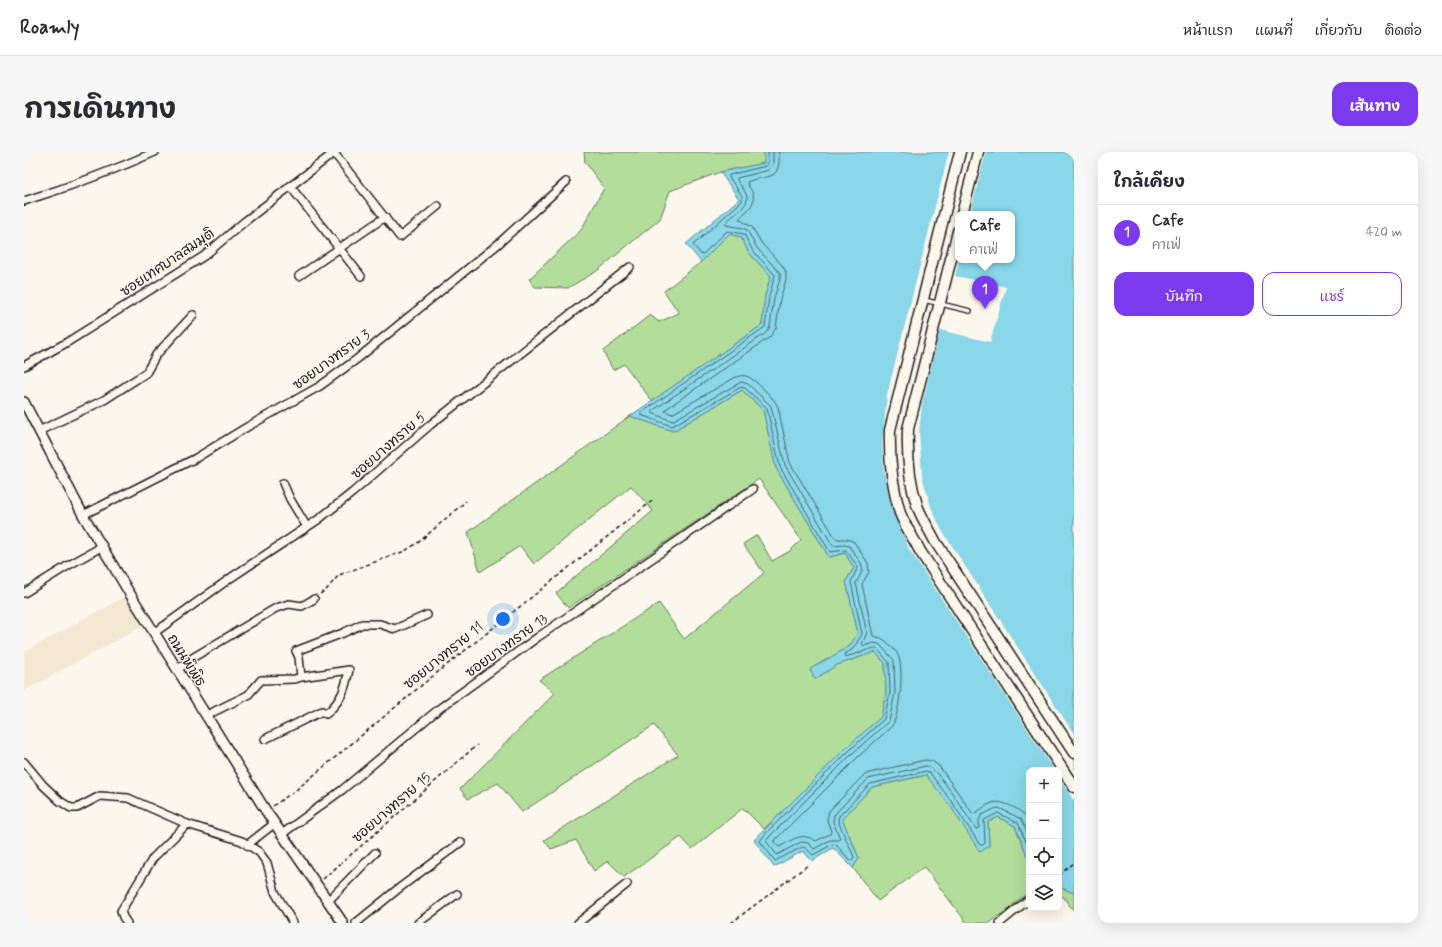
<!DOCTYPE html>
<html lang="th">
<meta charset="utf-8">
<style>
:root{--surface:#fff;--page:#f7f7f7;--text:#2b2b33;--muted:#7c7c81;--line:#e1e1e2;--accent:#7c3aed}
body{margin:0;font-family:Mynerve,"Playpen Sans Thai",sans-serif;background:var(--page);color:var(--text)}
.controls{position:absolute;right:12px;bottom:12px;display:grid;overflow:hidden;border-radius:8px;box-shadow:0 4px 16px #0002}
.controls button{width:36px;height:36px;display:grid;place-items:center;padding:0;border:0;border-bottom:1px solid var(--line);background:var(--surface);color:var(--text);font:20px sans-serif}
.you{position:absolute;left:479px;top:467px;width:14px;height:14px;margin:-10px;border:3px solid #fff;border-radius:50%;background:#1a73e8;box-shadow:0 0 0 6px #1a73e833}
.badge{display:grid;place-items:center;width:26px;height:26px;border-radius:50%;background:var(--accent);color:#fff;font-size:13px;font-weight:700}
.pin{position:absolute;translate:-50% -33px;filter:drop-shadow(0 1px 2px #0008)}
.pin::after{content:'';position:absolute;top:21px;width:14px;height:12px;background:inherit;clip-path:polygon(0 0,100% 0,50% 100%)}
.popup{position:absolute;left:931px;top:59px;width:60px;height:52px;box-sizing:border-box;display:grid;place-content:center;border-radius:8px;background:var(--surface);filter:drop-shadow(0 1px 3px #0005);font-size:13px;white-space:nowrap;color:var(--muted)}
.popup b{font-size:15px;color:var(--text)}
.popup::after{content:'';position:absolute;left:50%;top:100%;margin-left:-8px;border:8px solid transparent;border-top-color:var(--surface)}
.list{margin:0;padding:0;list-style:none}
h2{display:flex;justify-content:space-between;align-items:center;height:52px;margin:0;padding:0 16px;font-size:17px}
h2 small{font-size:13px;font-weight:400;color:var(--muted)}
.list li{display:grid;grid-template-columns:26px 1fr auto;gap:12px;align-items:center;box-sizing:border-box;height:56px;padding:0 16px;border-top:1px solid var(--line)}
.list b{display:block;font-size:15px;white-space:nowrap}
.list p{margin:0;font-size:13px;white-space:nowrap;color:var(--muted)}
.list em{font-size:13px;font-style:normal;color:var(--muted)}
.actions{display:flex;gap:8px;padding:12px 16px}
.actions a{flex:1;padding:9px 0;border:1px solid var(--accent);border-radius:12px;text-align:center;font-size:14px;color:var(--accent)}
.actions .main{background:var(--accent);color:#fff}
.icon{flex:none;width:22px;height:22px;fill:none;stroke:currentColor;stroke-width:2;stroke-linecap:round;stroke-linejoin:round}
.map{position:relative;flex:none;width:1050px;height:771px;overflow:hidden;border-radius:12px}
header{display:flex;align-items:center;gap:24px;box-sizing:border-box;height:56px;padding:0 20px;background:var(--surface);border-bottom:1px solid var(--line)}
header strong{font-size:19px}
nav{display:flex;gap:22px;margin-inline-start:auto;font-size:14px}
.intro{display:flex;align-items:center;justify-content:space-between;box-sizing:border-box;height:96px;padding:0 24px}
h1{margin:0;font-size:28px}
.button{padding:10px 18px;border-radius:12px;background:var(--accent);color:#fff;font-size:14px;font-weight:700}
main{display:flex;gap:24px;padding:0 24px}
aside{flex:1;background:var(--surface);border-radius:12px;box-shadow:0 4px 16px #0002}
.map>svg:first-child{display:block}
.built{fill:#f4e8d2}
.green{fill:#b2dd9b;stroke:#677c5c}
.water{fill:#89d7e8;stroke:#5d8c96;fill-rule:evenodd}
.pier{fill:#fbf7ec}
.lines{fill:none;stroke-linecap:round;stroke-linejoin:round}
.shore{stroke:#48676e;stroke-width:1}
.service-casing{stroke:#1c1c1c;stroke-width:6}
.minor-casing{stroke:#1c1c1c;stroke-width:10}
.tertiary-casing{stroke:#1c1c1c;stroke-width:12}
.secondary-casing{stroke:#1c1c1c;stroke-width:13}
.path{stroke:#1c1c1c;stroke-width:1.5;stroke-dasharray:4 3;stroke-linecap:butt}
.service{stroke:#fbf7ec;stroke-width:3.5}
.minor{stroke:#fbf7ec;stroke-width:7}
.tertiary{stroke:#fbf7ec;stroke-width:9}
.secondary{stroke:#fbf7ec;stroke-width:10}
.labels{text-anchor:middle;stroke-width:3;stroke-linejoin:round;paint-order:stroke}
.street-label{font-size:14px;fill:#1c1c1c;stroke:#fbf7ec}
</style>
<header>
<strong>Roamly</strong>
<nav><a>หน้าแรก</a><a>แผนที่</a><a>เกี่ยวกับ</a><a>ติดต่อ</a></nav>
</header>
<div class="intro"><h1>การเดินทาง</h1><a class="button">เส้นทาง</a></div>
<main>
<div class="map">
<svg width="1050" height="771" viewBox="0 0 1050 771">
<rect width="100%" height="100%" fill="#fbf7ec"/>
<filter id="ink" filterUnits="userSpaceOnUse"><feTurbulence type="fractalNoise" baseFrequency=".025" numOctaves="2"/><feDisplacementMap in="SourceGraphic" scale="8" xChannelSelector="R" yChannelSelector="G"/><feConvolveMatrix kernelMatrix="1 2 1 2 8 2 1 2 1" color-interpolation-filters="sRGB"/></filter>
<g filter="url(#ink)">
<polygon class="built" points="106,442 124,471 0,539 0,500"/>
<g class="green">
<polygon points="560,0 740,0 741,11 696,20 646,39 636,67 573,119 544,136 511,135 505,127 557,78 580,36 561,10"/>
<polygon points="705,82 717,85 725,101 747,124 741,144 738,173 628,249 600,212 589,218 579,199 626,163 635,170 655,161 640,139 677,110"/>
<polygon points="718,238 739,258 752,316 805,405 821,401 830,416 822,429 834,481 826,494 786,518 791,527 813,513 851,500 861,511 862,541 857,565 740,677 719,656 668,697 657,685 600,725 584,709 570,719 552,688 527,697 520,688 654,603 630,573 498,660 474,631 444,647 436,637 531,541 515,528 635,451 660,487 740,421 719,392 733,383 748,409 766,399 777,388 735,327 544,456 532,441 629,359 607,334 510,412 496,394 456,420 444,380 606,264 649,279"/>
<polygon points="903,623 927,655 965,694 964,670 974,665 991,674 1005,708 1005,740 966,771 943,771 900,715 854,749 829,716 835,706 818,667 848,635"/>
<polygon points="1035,735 1050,741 1050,759 1035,740"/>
</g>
<path class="water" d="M740,0H1050V741L1035,735V618H1005V708L991,674L974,665L964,670L965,694L956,700L927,655L902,623L848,635L818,667L835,706L829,716L809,696L788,709L779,699L750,715L730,688L825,593L857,565L862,541L861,511L851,500L813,513L791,527L786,517L826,494L834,481L822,429L830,416L821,401L805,405L752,316L739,258L718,238L649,279L606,264L738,173L741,144L747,124L725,101L717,85L705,82L677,110L662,92L715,47L696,20L740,11ZM934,62H988V108H934Z"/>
<polygon class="pier" points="925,0 962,0 946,62 934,62 935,108 931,124 982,135 966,190 916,178 898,252 895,280 898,324 907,355 917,377 1050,582 1050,649 1035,626 1035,618 1030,618 885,397 866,350 860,320 858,291 863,243"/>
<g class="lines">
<g class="shore">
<polyline points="744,0 744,11 742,14 705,23 705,25 718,44 718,49 669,93 678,103 703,79 720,82 729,99 751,123 745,145 741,175 630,252 617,261 617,263 648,274 717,235 721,236 743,256 756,315 806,400 822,398 834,415 827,430 838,482 829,497 821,502 820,504 822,505 850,496 854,498 865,510 866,541 860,567 828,596 743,680 736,689 751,709 778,695 782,696 789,703 809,692 812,693 826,708 828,708 830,705 814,669 815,664 846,632 902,619 906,621 930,653 956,693 959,693 961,691 960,668 974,661 994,671 1005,697"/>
<path d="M749,0V12L745,18L713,26V28C716,33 720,37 722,42C728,54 707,63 701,72L702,73L719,76L723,78L733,96L756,121V127L750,146L746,175L742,181L628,259V261L648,269L717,230L724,232L747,254L761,313L809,394L820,393L825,394L837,411L839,418L832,431L843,481L838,492L840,494L849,491L855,492L870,508L871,541L865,569L831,599L747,683L742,689L753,703L777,690L784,691L790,697L806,688H815L816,686L809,670L810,663L844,627L902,614C915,616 943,665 952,677L955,676V668L958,663L970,657L975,656L997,667L1005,684"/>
<path d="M755,0C757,32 743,21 723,30C724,35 728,38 729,42C732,55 721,59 715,67L728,75L738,92L758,113L762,120V128L756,147L752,176L746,185L642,257L641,259L648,262L710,226C714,224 718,223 722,224C730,226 751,247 754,255L766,311L812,387H823L830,390L844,411L845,420L838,432L849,484C851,485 854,485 857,486C863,489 869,496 873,501C881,513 876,562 868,574L835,604L751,688L750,690L755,695C770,688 776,679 792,689L806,682L807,679L803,668L805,659L839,624L845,621L901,608L908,609L915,614L949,662C955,660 961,653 968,651C978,647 1000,659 1005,668"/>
</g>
<g class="service-casing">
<polyline id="service" points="900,148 946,159"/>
</g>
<g class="minor-casing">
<g id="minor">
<polyline points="310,1 376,85 414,54"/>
<polyline points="266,34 337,124"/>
<path d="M0,49C45,35 88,19 131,0"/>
<polyline points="275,124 361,65"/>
<polyline points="0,214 42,191 180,104 220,70 311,0"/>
<polyline points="15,279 80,248 122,221 132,203 169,163"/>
<polyline points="259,331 266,347 283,375"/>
<polyline points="59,363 172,306 223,275 296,234 333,207 473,93 542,30"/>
<polyline points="0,441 45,413 79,394"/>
<polyline points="130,481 208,425 295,367 328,341 406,273 606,115"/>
<polyline points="153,518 170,505 252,456 265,452 278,454 290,447"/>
<polyline points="184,566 187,561 224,543 237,528 271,527 277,525 275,505 272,499 319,481 338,472 356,472 371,477 403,463"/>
<path d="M241,587L298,559L302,562C318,548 321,537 325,518L277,525"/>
<polyline points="0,610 19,633 36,649 47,656 53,656 76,644 104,646 163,672 218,689 235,700 243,711 251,740 269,771"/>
<polyline points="258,682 318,638 416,556 514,485 729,337"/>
<polyline points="223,693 251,671"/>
<polyline points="305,748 351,701"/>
<polyline points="103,771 99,765 97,759 129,706 163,672"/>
<polyline points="332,771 374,737 437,690"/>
<polyline points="394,771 433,742"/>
<polyline points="554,771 603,732"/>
<polyline points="976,771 1005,747"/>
</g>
</g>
<g class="tertiary-casing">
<polyline id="tertiary" points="0,250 59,363 106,442 242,659 319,771"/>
</g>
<g class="secondary-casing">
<g id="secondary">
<path d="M936,0L866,278C865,306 868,334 876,361C881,374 890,387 896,399L1050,635"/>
<polyline points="938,62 954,0"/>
<path d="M934,79L884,277C883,303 885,329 893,353C897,365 905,377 911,389L1050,601"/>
</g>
</g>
<g class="path">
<polyline points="296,442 302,438 315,423 381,399 395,390 442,349"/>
<polyline points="249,654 272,638 404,528 628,349"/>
<polyline points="1035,723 1050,711"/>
<polyline points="299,727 453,593"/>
<polyline points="707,771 784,713"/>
</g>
<use href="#service" class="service"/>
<use href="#minor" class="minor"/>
<use href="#tertiary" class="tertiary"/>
<use href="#secondary" class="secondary"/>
</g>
</g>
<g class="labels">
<g class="street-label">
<text transform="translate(143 110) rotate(-34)" y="5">ซอยเทศบาลสมมุติ</text>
<text transform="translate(307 207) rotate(-36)" y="5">ซอยบางทราย 3</text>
<text transform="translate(364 293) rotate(-41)" y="5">ซอยบางทราย 5</text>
<text transform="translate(482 493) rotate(-36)" y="5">ซอยบางทราย 13</text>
<text transform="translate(419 503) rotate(-39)" y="5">ซอยบางทราย 11</text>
<text transform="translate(163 508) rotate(58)" y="5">ถนนพิพิธ</text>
<text transform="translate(367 655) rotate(-41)" y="5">ซอยบางทราย 15</text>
</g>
</g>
</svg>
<div class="controls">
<button>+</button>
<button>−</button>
<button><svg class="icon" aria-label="locate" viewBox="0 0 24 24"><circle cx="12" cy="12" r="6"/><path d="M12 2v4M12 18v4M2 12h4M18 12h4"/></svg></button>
<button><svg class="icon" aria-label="layers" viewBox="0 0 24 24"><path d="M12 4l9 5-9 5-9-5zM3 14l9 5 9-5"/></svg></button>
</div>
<div class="you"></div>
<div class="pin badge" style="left:961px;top:157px">1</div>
<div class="popup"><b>Cafe</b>คาเฟ่</div>
</div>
<aside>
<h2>ใกล้เคียง<small></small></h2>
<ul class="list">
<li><span class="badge">1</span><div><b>Cafe</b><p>คาเฟ่</p></div><em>420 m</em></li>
</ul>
<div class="actions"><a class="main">บันทึก</a><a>แชร์</a></div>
</aside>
</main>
